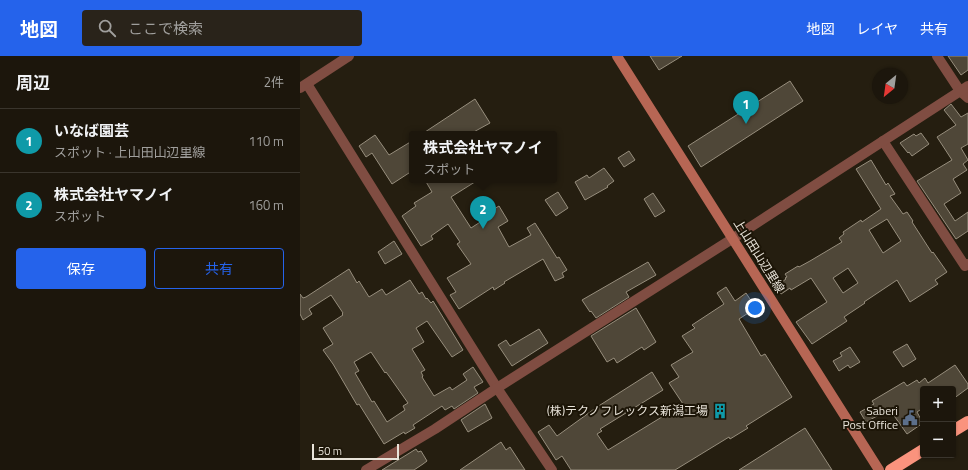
<!DOCTYPE html>
<html lang="ja">
<meta charset="utf-8">
<style>
:root{--surface:#1c160c;--page:#29231a;--text:#f1f3f6;--muted:#a09f9d;--line:#3a352d;--accent:#2563eb}
body{margin:0;font-family:"Titillium Web","Noto Sans JP",sans-serif;background:var(--page);color:var(--text)}
.controls{position:absolute;right:12px;bottom:12px;display:grid;overflow:hidden;border-radius:4px;box-shadow:0 1px 3px #0004}
.controls button{width:36px;height:36px;display:grid;place-items:center;padding:0;border:0;border-bottom:1px solid var(--line);background:var(--surface);color:var(--text);font:20px sans-serif}
.compass{position:absolute;left:572px;top:12px;width:36px;height:36px;border-radius:50%;background:var(--surface);box-shadow:0 1px 3px #0004;rotate:209deg}
.scale{position:absolute;left:12px;bottom:10px;width:87px;box-sizing:border-box;padding-left:4px;border:2px solid #e8e3d9;border-top:0;font-size:11px;line-height:14px;white-space:nowrap;color:#e8e3d9;-webkit-text-stroke:3px #1c1507;paint-order:stroke}
.you{position:absolute;left:455px;top:252px;width:14px;height:14px;margin:-10px;border:3px solid #fff;border-radius:50%;background:#1a73e8;box-shadow:0 0 0 6px #1a73e833}
.badge{display:grid;place-items:center;width:26px;height:26px;border-radius:50%;background:var(--accent);color:#fff;font-size:13px;font-weight:700}
.pin{position:absolute;translate:-50% -33px;filter:drop-shadow(0 1px 2px #0008)}
.pin::after{content:'';position:absolute;top:21px;width:14px;height:12px;background:inherit;clip-path:polygon(0 0,100% 0,50% 100%)}
.popup{position:absolute;left:109px;top:75px;width:148px;height:52px;box-sizing:border-box;display:grid;place-content:center;border-radius:4px;background:var(--surface);filter:drop-shadow(0 1px 3px #0005);font-size:13px;white-space:nowrap;color:var(--muted)}
.popup b{font-size:15px;color:var(--text)}
.popup::after{content:'';position:absolute;left:50%;top:100%;margin-left:-8px;border:8px solid transparent;border-top-color:var(--surface)}
.list{margin:0;padding:0;list-style:none}
h2{display:flex;justify-content:space-between;align-items:center;height:52px;margin:0;padding:0 16px;font-size:17px}
h2 small{font-size:13px;font-weight:400;color:var(--muted)}
.list li{display:grid;grid-template-columns:26px 1fr auto;gap:12px;align-items:center;box-sizing:border-box;height:64px;padding:0 16px;border-top:1px solid var(--line)}
.list b{display:block;font-size:15px;white-space:nowrap}
.list p{margin:0;font-size:13px;white-space:nowrap;color:var(--muted)}
.list em{font-size:13px;font-style:normal;color:var(--muted)}
.actions{display:flex;gap:8px;padding:12px 16px}
.actions a{flex:1;padding:9px 0;border:1px solid var(--accent);border-radius:4px;text-align:center;font-size:14px;color:var(--accent)}
.actions .main{background:var(--accent);color:#fff}
.icon{flex:none;width:22px;height:22px;fill:none;stroke:currentColor;stroke-width:2;stroke-linecap:round;stroke-linejoin:round}
.map{position:relative;flex:none;width:668px;height:414px;overflow:hidden}
header{display:flex;align-items:center;gap:24px;box-sizing:border-box;height:56px;padding:0 20px;background:var(--accent);color:#fff}
header strong{font-size:19px}
nav{display:flex;gap:22px;margin-inline-start:auto;font-size:14px}
.search{width:280px;height:36px;background:var(--page);display:flex;align-items:center;gap:10px;box-sizing:border-box;padding:0 14px;border-radius:4px;color:var(--muted);font-size:15px}
main{display:flex}
aside{flex:1;background:var(--surface)}
.map>svg:first-child{display:block}
.building{fill:#4f4738;stroke:#978e7d;fill-rule:evenodd}
.lines{fill:none;stroke-linecap:round;stroke-linejoin:round}
.street{stroke:#804d42;stroke-width:10}
.secondary{stroke:#b76654;stroke-width:10}
.highway{stroke:#fa937d;stroke-width:12}
.labels{text-anchor:middle;stroke-width:4;stroke-linejoin:round;paint-order:stroke}
.street-label{font-size:12px;fill:#e8e3d9;stroke:#1c1507}
.poi-label{font-size:12px;fill:#e8e3d9;stroke:#1c1507;text-anchor:end}
</style>
<header>
<strong>地図</strong>
<div class="search"><svg class="icon" aria-label="search" viewBox="0 0 24 24"><circle cx="10" cy="10" r="6"/><path d="M15 15l6 6"/></svg>ここで検索</div>
<nav><a>地図</a><a>レイヤ</a><a>共有</a></nav>
</header>
<main>
<aside>
<h2>周辺<small>2件</small></h2>
<ul class="list">
<li><span class="badge" style="background:#0f9aa8">1</span><div><b>いなば園芸</b><p>スポット · 上山田山辺里線</p></div><em>110 m</em></li>
<li><span class="badge" style="background:#0f9aa8">2</span><div><b>株式会社ヤマノイ</b><p>スポット</p></div><em>160 m</em></li>
</ul>
<div class="actions"><a class="main">保存</a><a>共有</a></div>
</aside>
<div class="map">
<svg width="668" height="414" viewBox="0 0 668 414">
<rect width="100%" height="100%" fill="#251e10"/>
<g class="building">
<polygon points="350,0 382,0 359,14"/>
<polygon points="648,0 668,0 668,14 661,19"/>
<polygon points="490,25 503,45 401,111 388,90"/>
<polygon points="175,43 190,67 170,78 122,78"/>
<polygon points="651,48 661,61 668,57 668,88 661,92 668,104 663,108 667,114 653,123 661,137 644,148 655,165 668,156 668,175 656,183 617,125 652,104 637,81 656,69 644,54"/>
<polygon points="621,77 629,88 612,100 609,96 608,97 600,87 614,78 616,80"/>
<polygon points="75,79 89,99 112,85 112,115 92,128 72,97 66,101 59,90"/>
<polygon points="329,95 335,104 324,111 318,102"/>
<path d="M571,104L586,129L588,127L595,138L590,140L603,158L607,156L613,165L612,166L632,197L633,196L647,216L635,224L638,228L610,246L597,224L564,246L565,247L544,261L547,265L512,288L496,266L527,246L511,222L491,234L490,232L481,238L476,230L486,223L485,222L487,221L485,218L498,210L499,211L510,205L542,186L539,182L544,178L543,176L561,164L562,166L581,153L556,113ZM587,163L601,185L583,197L569,174ZM548,212L558,227L543,237L533,222Z"/>
<polygon points="304,112 314,125 307,130 308,131 285,144 275,126 287,119 289,122"/>
<polygon points="125,124 178,124 151,141 171,172 188,161 186,158 199,150 208,165 198,171 209,191 231,179 227,172 235,167 257,202 259,201 267,214 262,217 264,221 255,225 243,203 204,226 205,227 194,234 193,231 159,253 150,239 156,236 147,222 171,208 157,188 160,186 148,168 131,180 133,183 121,190 102,160 116,150 114,147 132,136"/>
<polygon points="258,136 268,152 256,160 245,144"/>
<polygon points="353,137 365,155 355,161 344,143"/>
<polygon points="94,185 102,198 85,208 78,196"/>
<polygon points="348,206 356,219 326,236 329,241 296,262 291,255 290,256 282,244"/>
<path d="M49,213L57,227L59,225L69,241L82,233L86,239L110,224L119,238L122,236L126,243L127,242L131,247L133,245L163,294L152,301L127,265L116,272L124,286L112,293L125,314L121,316L123,320L122,321L134,340L150,331L152,334L167,324L163,318L173,311L183,326L174,331L178,337L154,353L152,350L145,354L142,350L113,369L115,372L105,378L104,376L84,388L59,348L57,349L33,308L23,294L33,288L23,272L43,259L42,258L43,257L31,239L9,253L12,258L3,264L0,258V238L3,242L6,241ZM71,296L85,317L86,316L89,320L108,347L103,350L105,354L87,366L74,345L72,346L55,317L59,315L54,306Z"/>
<polygon points="426,231 435,245 446,237 456,252 439,263 461,300 465,298 492,341 446,370 448,372 430,383 429,381 375,414 271,414 262,400 256,404 238,376 249,369 257,380 297,351 352,316 363,334 300,373 302,375 297,378 308,394 383,348 369,327 379,321 371,309 393,296 382,280 395,272 392,269 424,248 417,237"/>
<polygon points="336,252 356,286 344,294 342,291 317,307 314,302 307,306 291,280"/>
<polygon points="239,273 248,287 212,310 198,289 206,284 210,290"/>
<polygon points="607,288 616,303 603,311 593,296"/>
<polygon points="550,291 560,306 550,312 548,309 539,315 533,305 542,300 540,297"/>
<polygon points="655,309 668,328 668,332 653,343 653,333 623,333 623,352 617,356 623,367 607,378 590,354 580,360 579,359 566,366 560,356 574,348 572,345 604,326 607,330 617,324 619,327 625,322 628,327"/>
<polygon points="185,348 192,362 168,376 161,364"/>
<polygon points="505,372 532,414 439,414"/>
<polygon points="201,386 206,394 210,391 225,414 160,414"/>
<polygon points="116,393 118,396 121,395 127,405 123,408 114,414 82,414"/>
</g>
<g class="lines">
<g class="street">
<polyline points="637,0 660,35 668,42"/>
<polyline points="7,28 197,332 252,414"/>
<polyline points="0,32 49,0"/>
<polyline points="583,85 665,210 668,208"/>
<polyline points="66,414 135,373 197,332 432,183 668,30"/>
</g>
<polyline class="secondary" points="317,0 579,414"/>
<g class="highway">
<polyline points="653,375 668,366"/>
<polyline points="591,414 623,394"/>
</g>
</g>
<defs>
<g id="building-bare" transform="scale(1.2)"><path d="M-4-6H4V6H1V3H-1V6H-4ZM-2.5-4.3h1.7v1.8h-1.7ZM.8-4.3h1.7v1.8H.8ZM-2.5-1h1.7V.8h-1.7ZM.8-1h1.7V.8H.8Z" fill="#0f9aa8" stroke="#1c1507" stroke-width="2.5" paint-order="stroke"/></g>
<g id="civic-bare" transform="scale(1.2)"><path d="M-.6-6.5H3V-4.5H.6V-3L4-1V1h2V6H-6V1h2V-1L-.6-3ZM-1.2 2.5V6h2.4V2.5Z" fill="#5c6f8a" stroke="#1c1507" stroke-width="2.5" paint-order="stroke"/></g>
</defs>
<g fill-rule="evenodd">
<use href="#building-bare" x="420" y="355"/>
<use href="#civic-bare" x="610" y="362"/>
</g>
<g class="labels">
<g class="street-label">
<text transform="translate(459 200) rotate(58)" y="4">上山田山辺里線</text>
</g>
<g class="poi-label">
<text x="408" y="359">(株)テクノフレックス新潟工場</text>
<text x="598" y="359">Saberi<tspan x="598" dy="14">Post Office</tspan></text>
</g>
</g>
</svg>
<div class="controls">
<button>+</button>
<button>−</button>
</div>
<svg class="compass" viewBox="-18 -18 36 36"><path d="M0-13l5 13h-10z" fill="#e53935"/><path d="M0 13l5-13h-10z" fill="#a09f9d"/></svg>
<div class="scale">50 m</div>
<div class="you"></div>
<div class="pin badge" style="left:446px;top:68px;background:#0f9aa8">1</div>
<div class="pin badge" style="left:183px;top:173px;background:#0f9aa8">2</div>
<div class="popup"><b>株式会社ヤマノイ</b>スポット</div>
</div>
</main>
